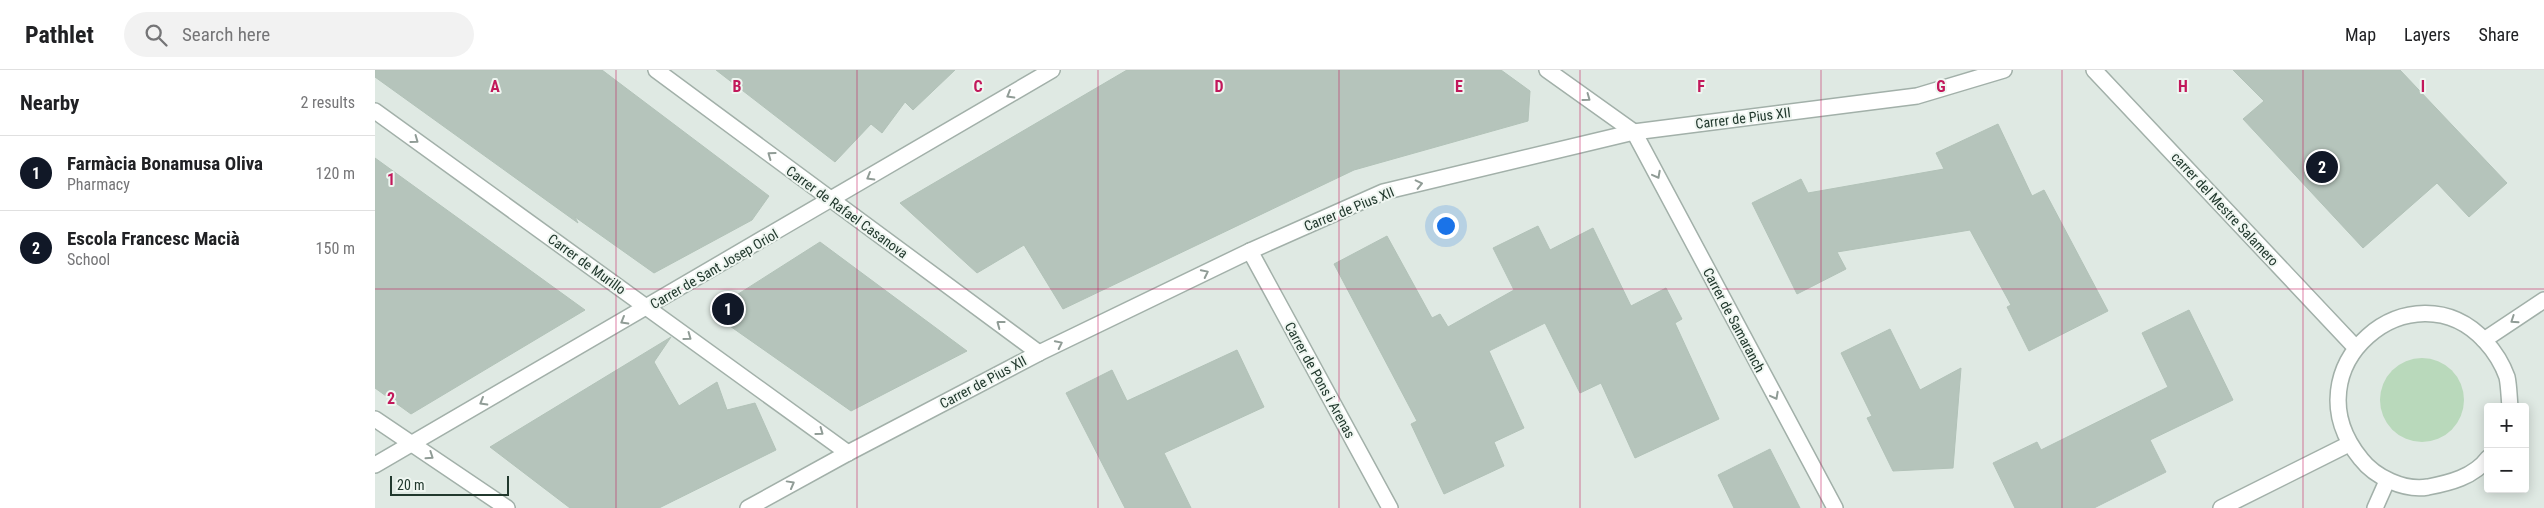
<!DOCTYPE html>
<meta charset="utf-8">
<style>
:root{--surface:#fff;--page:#f2f2f2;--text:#202124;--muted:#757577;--line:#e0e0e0;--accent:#111827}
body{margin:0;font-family:"Roboto Condensed",sans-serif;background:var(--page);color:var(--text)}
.controls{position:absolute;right:15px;bottom:15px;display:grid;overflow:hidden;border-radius:5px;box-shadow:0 2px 12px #0003}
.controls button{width:45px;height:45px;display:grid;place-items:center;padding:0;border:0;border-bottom:1px solid var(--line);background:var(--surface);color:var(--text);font:25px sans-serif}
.scale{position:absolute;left:15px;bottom:12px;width:119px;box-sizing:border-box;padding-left:5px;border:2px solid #21382d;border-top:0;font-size:14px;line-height:18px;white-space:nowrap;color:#21382d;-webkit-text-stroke:4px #eff6f1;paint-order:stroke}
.you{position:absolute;left:1070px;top:155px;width:18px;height:18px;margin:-12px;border:4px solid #fff;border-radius:50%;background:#1a73e8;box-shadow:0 0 0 8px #1a73e833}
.badge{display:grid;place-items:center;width:32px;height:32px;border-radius:50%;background:var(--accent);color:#fff;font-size:16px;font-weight:700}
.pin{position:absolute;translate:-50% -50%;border:2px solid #fff;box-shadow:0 1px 5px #0006}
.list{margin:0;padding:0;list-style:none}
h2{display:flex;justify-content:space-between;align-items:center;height:65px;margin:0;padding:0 20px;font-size:21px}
h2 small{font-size:16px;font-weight:400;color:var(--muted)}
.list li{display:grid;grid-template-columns:32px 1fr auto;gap:15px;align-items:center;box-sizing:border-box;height:75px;padding:0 20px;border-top:1px solid var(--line)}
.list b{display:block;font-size:19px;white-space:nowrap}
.list p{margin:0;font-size:16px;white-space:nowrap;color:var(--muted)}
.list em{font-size:16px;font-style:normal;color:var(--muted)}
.icon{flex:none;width:28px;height:28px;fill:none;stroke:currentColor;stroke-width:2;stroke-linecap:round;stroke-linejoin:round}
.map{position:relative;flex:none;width:2169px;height:438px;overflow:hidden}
header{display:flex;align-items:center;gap:30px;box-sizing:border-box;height:70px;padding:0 25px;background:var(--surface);border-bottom:1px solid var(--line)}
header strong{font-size:24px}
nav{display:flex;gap:28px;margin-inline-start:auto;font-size:18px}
.search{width:350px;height:45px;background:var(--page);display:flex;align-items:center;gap:12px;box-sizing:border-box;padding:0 18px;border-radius:28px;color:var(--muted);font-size:19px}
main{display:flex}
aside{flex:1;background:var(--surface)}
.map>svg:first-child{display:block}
.green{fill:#b9d9bb}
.building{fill:#b5c4bb;stroke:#b2c2b8}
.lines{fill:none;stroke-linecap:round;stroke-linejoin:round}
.street-casing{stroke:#a2b0a9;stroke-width:18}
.street{stroke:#fff;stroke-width:15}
.oneway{stroke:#909c96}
.grid{fill:none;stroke:#c2185b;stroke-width:1;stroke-opacity:0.55}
.labels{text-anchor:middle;stroke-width:4;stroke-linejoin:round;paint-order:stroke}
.street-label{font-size:14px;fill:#21382d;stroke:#eff6f1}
.grid-label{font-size:16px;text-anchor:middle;font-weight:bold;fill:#c2185b;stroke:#eff6f1;stroke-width:4;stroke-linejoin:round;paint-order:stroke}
</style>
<header>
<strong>Pathlet</strong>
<div class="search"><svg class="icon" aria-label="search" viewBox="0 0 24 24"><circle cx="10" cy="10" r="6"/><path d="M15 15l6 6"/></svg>Search here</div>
<nav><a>Map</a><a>Layers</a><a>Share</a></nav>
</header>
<main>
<aside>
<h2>Nearby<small>2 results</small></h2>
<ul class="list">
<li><span class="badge">1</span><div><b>Farmàcia Bonamusa Oliva</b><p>Pharmacy</p></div><em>120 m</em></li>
<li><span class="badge">2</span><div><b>Escola Francesc Macià</b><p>School</p></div><em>150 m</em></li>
</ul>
</aside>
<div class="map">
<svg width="2169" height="438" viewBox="0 0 2169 438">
<rect width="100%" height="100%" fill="#dfe9e3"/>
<circle class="green" cx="2047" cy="330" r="42"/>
<g class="building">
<polygon points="0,0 227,0 394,126 377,150 279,203 200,147 203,153 0,7"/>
<polygon points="341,0 580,0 538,40 530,32 507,63 496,54 460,92"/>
<polygon points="752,0 1126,0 1155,21 1153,51 979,100 688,239 649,175 602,203 525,133"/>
<polygon points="1858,0 2025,0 2132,113 2094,147 2062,113 1988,178 1868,49 1889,31"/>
<polygon points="1623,54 1657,126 1669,120 1733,241 1654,281 1632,237 1636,235 1595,160 1462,182 1471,199 1422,224 1377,133 1426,109 1433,123 1569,99 1561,83"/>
<polygon points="0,88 210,240 36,344 0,318"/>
<polygon points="1163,156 1175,180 1218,158 1256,236 1291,218 1307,249 1300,253 1344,349 1260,388 1226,313 1205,323 1170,253 1114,281 1149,358 1119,372 1129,396 1069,424 1036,354 1042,351 959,194 1012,166 1057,248 1065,244 1073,257 1139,220 1118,178"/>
<polygon points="445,172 592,281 476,341 335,242"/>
<polygon points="1814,240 1858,330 1775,370 1791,402 1719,438 1640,438 1618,393 1662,372 1666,380 1793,317 1767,263"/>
<polygon points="1515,259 1545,320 1586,298 1578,398 1518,401 1492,348 1497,346 1466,283"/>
<polygon points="296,267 279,292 304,336 342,312 352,340 380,333 401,380 284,438 195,438 115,377"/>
<polygon points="862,280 889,337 789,383 816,438 750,438 691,323 737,300 752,331"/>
<polygon points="1395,379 1425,438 1359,438 1343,405"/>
</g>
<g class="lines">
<g class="street-casing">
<g id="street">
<polyline points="281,0 664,283"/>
<polyline points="1172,0 1259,62 1460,438"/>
<polyline points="1719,0 1980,277"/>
<polyline points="0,41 473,383"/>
<polyline points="875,181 1015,438"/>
<polyline points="2109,270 2169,230"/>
<polyline points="0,349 132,438"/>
<path d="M2113,388C2099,407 2074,413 2053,417C2029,421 2000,407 1986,389C1911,297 2038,193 2110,271C2120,282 2127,293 2132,307C2134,316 2134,327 2135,337"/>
<polyline points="0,395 677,0"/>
<polyline points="373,438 473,383 664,283 875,181 1008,122 1259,62 1542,26 1629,0"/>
<polyline points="1846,438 1974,374"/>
<polyline points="2000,438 2012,411"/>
</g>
</g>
<use href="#street" class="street"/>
</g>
<defs><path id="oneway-chevron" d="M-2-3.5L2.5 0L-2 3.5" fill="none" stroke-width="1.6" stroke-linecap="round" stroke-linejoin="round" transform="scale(1.25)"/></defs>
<g class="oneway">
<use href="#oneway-chevron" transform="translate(635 25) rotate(150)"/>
<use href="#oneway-chevron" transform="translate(1212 28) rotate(36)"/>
<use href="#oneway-chevron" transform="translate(40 70) rotate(36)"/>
<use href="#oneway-chevron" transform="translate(396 85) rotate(-144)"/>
<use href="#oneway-chevron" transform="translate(1282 105) rotate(62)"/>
<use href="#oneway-chevron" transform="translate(495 107) rotate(150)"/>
<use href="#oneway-chevron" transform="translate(1044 114) rotate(-13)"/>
<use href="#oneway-chevron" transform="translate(830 203) rotate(-26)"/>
<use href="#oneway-chevron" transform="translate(2139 250) rotate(146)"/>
<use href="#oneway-chevron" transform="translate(249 251) rotate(150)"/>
<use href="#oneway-chevron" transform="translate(625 254) rotate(-143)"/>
<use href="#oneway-chevron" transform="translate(313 267) rotate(36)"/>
<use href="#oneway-chevron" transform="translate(684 274) rotate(-26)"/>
<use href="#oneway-chevron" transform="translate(1400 326) rotate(62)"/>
<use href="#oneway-chevron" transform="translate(108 332) rotate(150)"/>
<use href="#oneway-chevron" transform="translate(445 362) rotate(36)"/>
<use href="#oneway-chevron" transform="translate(55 386) rotate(34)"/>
<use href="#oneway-chevron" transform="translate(416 414) rotate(-29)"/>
</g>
<path class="grid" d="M241,0V438M482,0V438M723,0V438M964,0V438M1205,0V438M1446,0V438M1687,0V438M1928,0V438M0,219H2169"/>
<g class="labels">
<g class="street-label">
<text transform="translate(1368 48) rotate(-7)" y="5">Carrer de Pius XII</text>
<text transform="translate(974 139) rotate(-22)" y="5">Carrer de Pius XII</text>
<text transform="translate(1850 139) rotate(47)" y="5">carrer del Mestre Salamero</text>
<text transform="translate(472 142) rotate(36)" y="5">Carrer de Rafael Casanova</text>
<text transform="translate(212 194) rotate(36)" y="5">Carrer de Murillo</text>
<text transform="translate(339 199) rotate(-30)" y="5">Carrer de Sant Josep Oriol</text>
<text transform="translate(1359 250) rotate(62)" y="5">Carrer de Samaranch</text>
<text transform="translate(945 310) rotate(61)" y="5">Carrer de Pons i Arenas</text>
<text transform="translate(608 312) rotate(-28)" y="5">Carrer de Pius XII</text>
</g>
</g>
<g class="grid-label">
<text x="120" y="22">A</text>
<text x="362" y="22">B</text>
<text x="603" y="22">C</text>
<text x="844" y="22">D</text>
<text x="1084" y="22">E</text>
<text x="1326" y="22">F</text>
<text x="1566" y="22">G</text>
<text x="1808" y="22">H</text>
<text x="2048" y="22">I</text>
<text x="16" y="115">1</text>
<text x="16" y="334">2</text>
</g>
</svg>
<div class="controls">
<button>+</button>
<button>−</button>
</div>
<div class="scale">20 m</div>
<div class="you"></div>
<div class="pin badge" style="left:353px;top:239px">1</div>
<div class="pin badge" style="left:1947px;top:97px">2</div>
</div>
</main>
